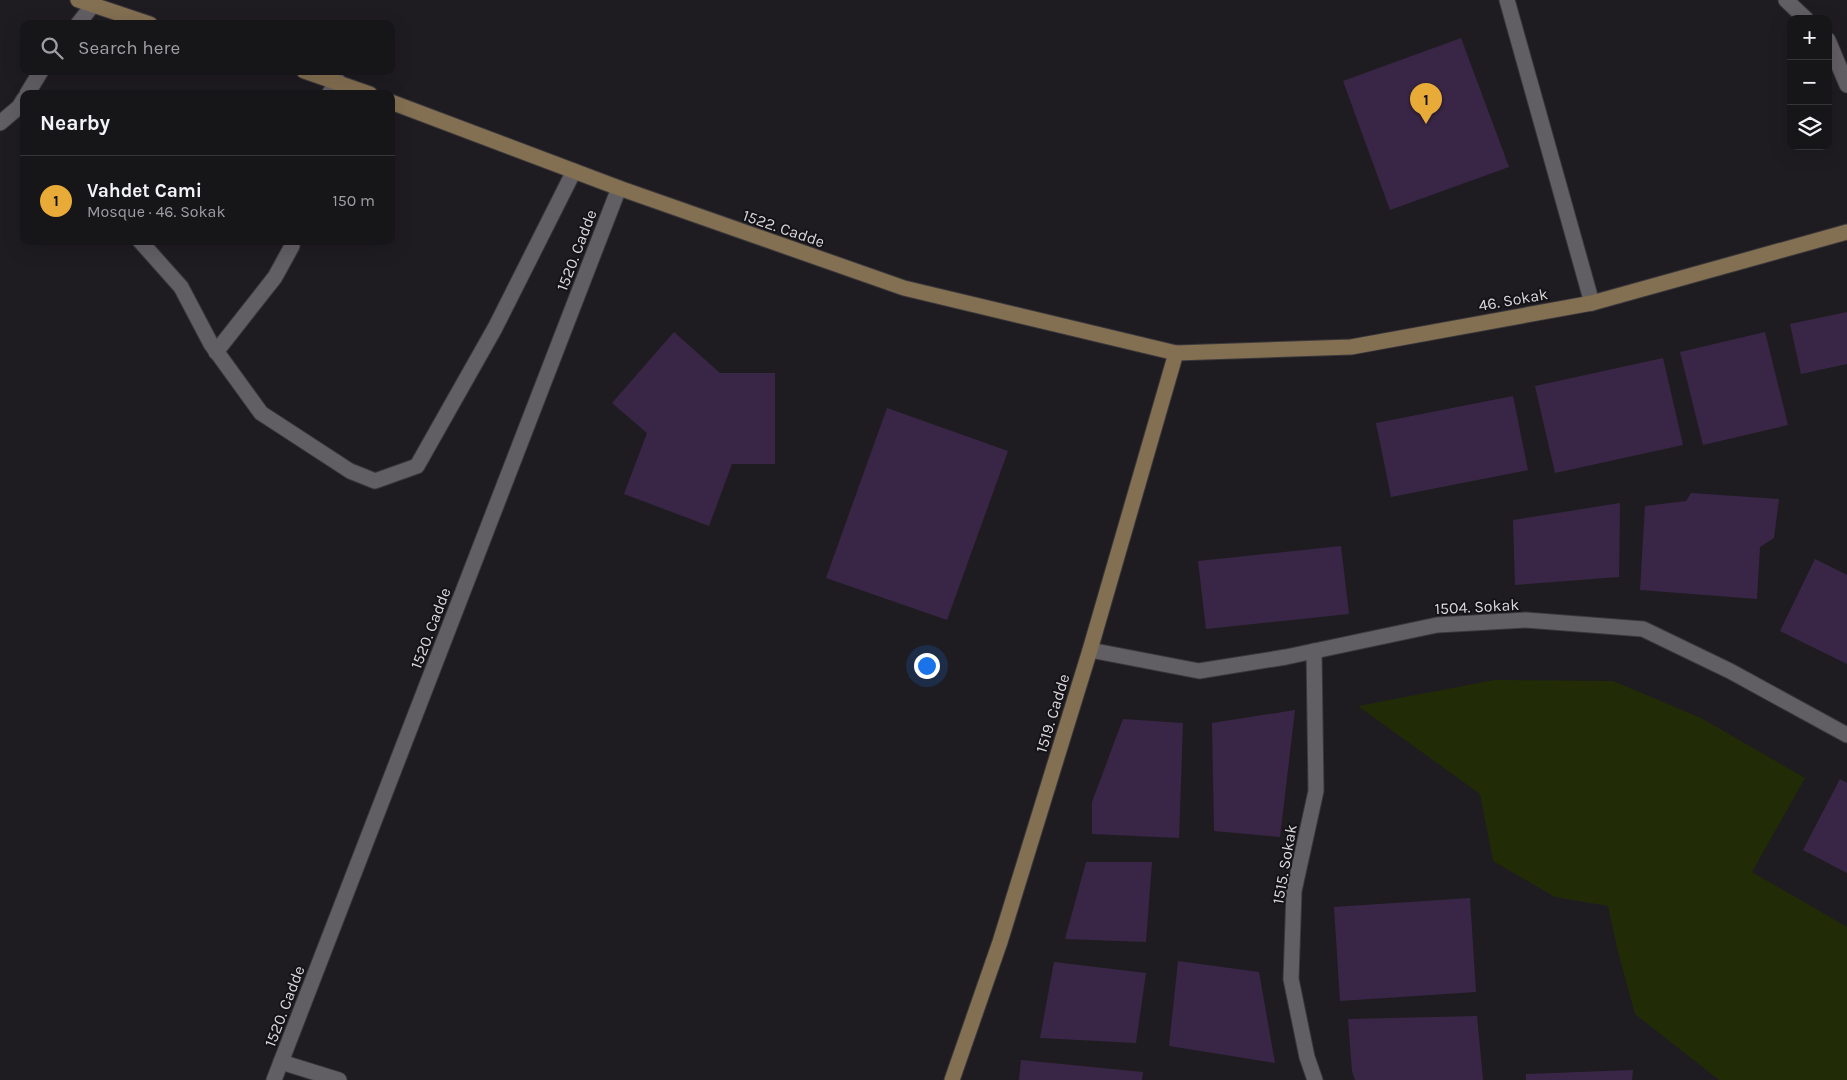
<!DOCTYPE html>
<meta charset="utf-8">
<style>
:root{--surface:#161518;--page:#1f1e21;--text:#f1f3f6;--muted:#9e9fa2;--line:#353437;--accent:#e9ab38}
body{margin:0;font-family:Karla,sans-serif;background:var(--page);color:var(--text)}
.controls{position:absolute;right:15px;top:15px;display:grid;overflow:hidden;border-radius:10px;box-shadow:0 5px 20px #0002}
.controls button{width:45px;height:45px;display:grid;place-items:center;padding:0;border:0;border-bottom:1px solid var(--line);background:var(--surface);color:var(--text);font:25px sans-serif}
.you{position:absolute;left:926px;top:665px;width:18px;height:18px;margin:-12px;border:4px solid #fff;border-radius:50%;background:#1a73e8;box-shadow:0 0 0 8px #1a73e833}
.badge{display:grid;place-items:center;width:32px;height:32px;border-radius:50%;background:var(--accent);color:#111;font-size:16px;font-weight:700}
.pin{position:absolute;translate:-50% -41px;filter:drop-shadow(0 1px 2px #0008)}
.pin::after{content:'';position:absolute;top:26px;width:18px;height:15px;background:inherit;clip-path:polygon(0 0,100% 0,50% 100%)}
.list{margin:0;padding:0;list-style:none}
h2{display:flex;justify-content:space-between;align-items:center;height:65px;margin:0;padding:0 20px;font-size:21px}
h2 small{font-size:16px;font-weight:400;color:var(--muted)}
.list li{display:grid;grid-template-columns:32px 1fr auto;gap:15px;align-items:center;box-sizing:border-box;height:90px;padding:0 20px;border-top:1px solid var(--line)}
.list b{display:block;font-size:19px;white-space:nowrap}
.list p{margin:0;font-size:16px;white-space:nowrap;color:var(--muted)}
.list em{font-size:16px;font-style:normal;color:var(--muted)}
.icon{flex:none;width:28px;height:28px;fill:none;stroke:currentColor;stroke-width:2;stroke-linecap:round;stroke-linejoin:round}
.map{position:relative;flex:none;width:1847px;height:1080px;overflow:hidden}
.search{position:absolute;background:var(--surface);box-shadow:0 5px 20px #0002;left:20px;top:20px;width:375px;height:55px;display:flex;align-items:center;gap:12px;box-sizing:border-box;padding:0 18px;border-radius:10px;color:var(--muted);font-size:19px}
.panel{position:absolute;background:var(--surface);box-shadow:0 5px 20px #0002;left:20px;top:90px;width:375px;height:155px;border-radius:10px}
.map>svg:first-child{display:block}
.green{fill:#212c07}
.building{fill:#392646}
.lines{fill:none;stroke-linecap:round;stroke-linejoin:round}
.street-casing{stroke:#3a383c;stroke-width:17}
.secondary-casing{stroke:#3a383c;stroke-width:17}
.street{stroke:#625f64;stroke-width:15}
.secondary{stroke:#836f51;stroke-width:15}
.labels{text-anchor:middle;stroke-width:4;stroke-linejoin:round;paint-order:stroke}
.street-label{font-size:16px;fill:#d9d7da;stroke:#151317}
</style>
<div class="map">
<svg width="1847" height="1080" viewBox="0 0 1847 1080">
<rect width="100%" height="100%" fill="#1e1c20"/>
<polygon class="green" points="1494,680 1613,681 1701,718 1805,778 1752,872 1847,927 1847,1080 1719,1080 1635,1014 1618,952 1608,906 1555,897 1493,861 1480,794 1358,706"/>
<g class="building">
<polygon points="1461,38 1509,167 1390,210 1343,81"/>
<polygon points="1847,312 1847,364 1801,374 1790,324"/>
<polygon points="674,332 720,373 775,373 775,464 732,464 709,526 624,494 647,433 612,403"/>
<polygon points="1765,332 1788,425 1703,445 1680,352"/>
<polygon points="1663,358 1683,445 1555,473 1535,386"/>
<polygon points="1513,396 1528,470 1391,497 1376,423"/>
<polygon points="887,408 1008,451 947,620 826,578"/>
<polygon points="1691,493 1779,499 1774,538 1760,547 1757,599 1640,590 1645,506 1686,501"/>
<polygon points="1620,503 1619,577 1515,585 1513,520"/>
<polygon points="1341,546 1349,614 1206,629 1198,561"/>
<polygon points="1815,559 1847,575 1847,664 1780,631"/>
<polygon points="1295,710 1280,837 1214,831 1212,723"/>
<polygon points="1123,719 1183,723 1179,838 1092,834 1092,802"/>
<polygon points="1840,779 1847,783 1847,873 1803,850"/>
<polygon points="1086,862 1152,862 1146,942 1065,939"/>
<polygon points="1470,898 1476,992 1340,1001 1334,907"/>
<polygon points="1178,961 1259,972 1275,1063 1169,1046"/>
<polygon points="1054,962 1146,973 1136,1043 1040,1038"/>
<polygon points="1477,1016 1483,1080 1355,1080 1352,1071 1348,1019"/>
<polygon points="1021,1060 1143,1072 1142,1080 1019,1080"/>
<polygon points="1633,1070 1632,1080 1526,1080 1526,1074"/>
</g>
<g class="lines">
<g class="street-casing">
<g id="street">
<polyline points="1507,0 1592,303"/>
<polyline points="1786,0 1806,19"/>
<polyline points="78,24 92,6"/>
<polyline points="1828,40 1847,85"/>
<polyline points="27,94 41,71"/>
<polyline points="329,94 338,81"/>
<polyline points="0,123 19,107 24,99"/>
<polyline points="140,241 181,287 211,344 261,413 350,471 375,481 417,466 495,328 574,171"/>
<polyline points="216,352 275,277 292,246 292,241"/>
<polyline points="1090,650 1199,671 1286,657 1437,625 1526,620 1643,629 1730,671 1847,735"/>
<polyline points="1314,651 1316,791 1294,891 1291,979 1307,1057 1315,1080"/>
<polyline points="281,1062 339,1080"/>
<polyline points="274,1080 619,188"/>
</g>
</g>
<g class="secondary-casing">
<g id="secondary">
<polyline points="78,0 150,24"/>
<polyline points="304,71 370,94"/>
<polyline points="391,102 619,188 904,288 1176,353 1351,347 1592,303 1847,232"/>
<polyline points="952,1080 1000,942 1090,650 1176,353"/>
</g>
</g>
<use href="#street" class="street"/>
<use href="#secondary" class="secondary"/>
</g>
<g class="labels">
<g class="street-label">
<text transform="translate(784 228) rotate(19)" y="6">1522. Cadde</text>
<text transform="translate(576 250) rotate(-69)" y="6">1520. Cadde</text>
<text transform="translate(1513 299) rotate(-10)" y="6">46. Sokak</text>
<text transform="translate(1477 606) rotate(-3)" y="6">1504. Sokak</text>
<text transform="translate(430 628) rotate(-69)" y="6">1520. Cadde</text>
<text transform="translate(1052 713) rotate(-73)" y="6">1519. Cadde</text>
<text transform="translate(1284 864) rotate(-80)" y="6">1515. Sokak</text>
<text transform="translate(284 1006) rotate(-69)" y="6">1520. Cadde</text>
</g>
</g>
</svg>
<div class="controls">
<button>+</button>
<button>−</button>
<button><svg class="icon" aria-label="layers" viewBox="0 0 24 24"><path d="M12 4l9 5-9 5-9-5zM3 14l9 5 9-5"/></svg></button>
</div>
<div class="you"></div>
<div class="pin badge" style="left:1426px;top:124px">1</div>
<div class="search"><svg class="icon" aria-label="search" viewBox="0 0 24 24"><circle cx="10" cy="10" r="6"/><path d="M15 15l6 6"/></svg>Search here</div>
<section class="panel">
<h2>Nearby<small></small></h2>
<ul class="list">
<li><span class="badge">1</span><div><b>Vahdet Cami</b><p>Mosque · 46. Sokak</p></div><em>150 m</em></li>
</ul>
</section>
</div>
